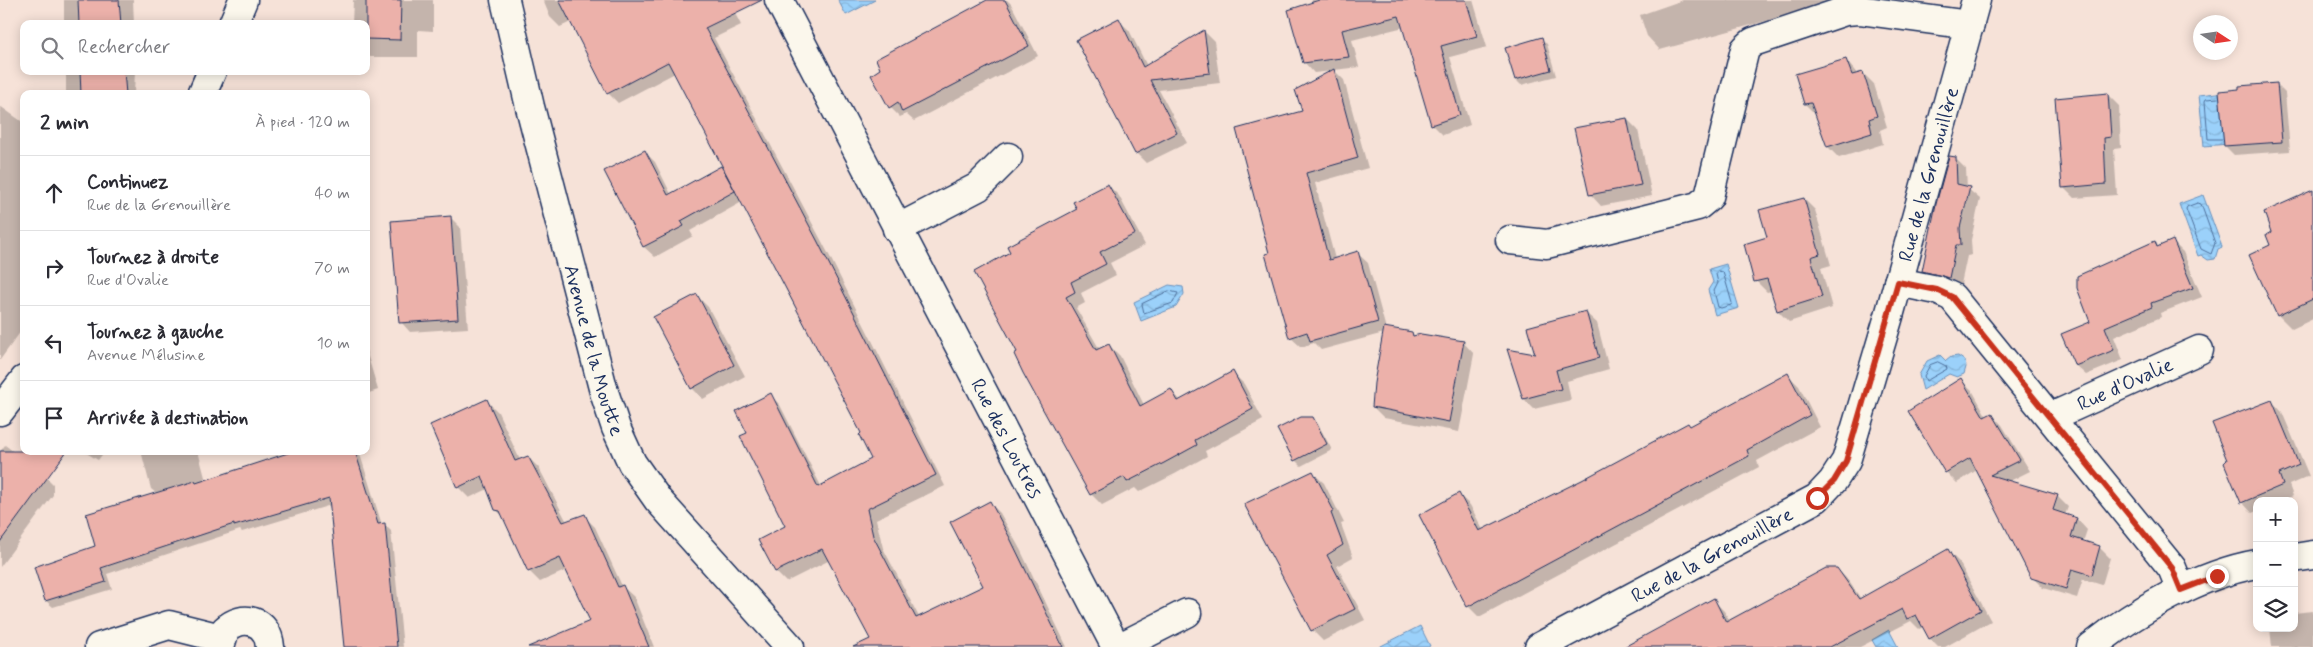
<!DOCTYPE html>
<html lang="fr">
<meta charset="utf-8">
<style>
:root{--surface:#fff;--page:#f2f2f3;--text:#2b2b33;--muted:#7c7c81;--line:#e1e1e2}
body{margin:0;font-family:Mynerve,sans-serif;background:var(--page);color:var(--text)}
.controls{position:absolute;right:15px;bottom:15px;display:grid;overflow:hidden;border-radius:10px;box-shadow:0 2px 12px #0003}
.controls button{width:45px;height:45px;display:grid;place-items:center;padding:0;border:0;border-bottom:1px solid var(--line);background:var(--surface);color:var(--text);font:25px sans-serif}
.compass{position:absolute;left:2193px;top:15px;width:45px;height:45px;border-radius:50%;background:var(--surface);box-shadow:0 2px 12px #0003;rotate:102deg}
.stop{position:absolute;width:15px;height:15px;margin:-11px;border:4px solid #c8321e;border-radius:50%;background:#fff}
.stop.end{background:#c8321e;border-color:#fff;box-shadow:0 1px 5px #0008}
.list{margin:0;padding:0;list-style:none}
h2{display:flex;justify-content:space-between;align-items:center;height:65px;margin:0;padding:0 20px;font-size:21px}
h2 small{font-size:16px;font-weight:400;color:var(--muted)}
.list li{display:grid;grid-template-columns:32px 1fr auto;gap:15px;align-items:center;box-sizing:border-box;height:75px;padding:0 20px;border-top:1px solid var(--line)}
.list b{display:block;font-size:19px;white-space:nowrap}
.list p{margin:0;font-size:16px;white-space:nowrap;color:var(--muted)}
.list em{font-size:16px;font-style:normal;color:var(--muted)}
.icon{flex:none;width:28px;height:28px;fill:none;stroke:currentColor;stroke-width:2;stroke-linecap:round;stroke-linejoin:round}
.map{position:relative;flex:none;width:2313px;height:647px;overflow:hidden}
.search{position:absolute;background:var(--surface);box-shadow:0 2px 12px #0003;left:20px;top:20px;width:350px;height:55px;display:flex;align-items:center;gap:12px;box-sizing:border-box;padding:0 18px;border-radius:10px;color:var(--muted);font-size:19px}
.panel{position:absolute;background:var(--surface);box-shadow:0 2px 12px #0003;left:20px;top:90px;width:350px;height:365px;border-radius:10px}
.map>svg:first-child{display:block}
.water{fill:url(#water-waves);stroke:#6890bc}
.shadow{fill:#0003}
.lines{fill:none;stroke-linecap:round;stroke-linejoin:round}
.shore{stroke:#4e709c;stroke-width:1}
.building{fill:#ecb1aa;stroke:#1b2f5e}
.street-casing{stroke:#1b2f5e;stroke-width:31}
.secondary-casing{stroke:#1b2f5e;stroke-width:31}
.street{stroke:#fbf7ec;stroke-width:28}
.secondary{stroke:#fbf7ec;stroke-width:28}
.route{stroke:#c8321e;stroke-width:6}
.labels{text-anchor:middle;stroke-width:4.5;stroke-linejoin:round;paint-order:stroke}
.street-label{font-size:20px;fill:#1b2f5e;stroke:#fbf7ec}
</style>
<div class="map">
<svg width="2313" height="647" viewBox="0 0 2313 647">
<defs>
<pattern id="water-waves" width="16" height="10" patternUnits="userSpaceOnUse" patternTransform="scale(1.25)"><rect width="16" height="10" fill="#9bd1fa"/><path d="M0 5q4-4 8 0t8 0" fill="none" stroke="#85b4d9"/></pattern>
</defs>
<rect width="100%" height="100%" fill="#f6e2d8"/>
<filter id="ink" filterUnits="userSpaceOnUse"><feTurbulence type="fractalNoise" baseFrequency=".02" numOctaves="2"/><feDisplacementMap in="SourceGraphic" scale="10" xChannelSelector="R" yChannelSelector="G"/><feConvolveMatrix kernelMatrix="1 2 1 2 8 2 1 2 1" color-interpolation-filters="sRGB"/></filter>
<g filter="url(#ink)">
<g class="water">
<polygon points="838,0 875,0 846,15"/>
<polygon points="2225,92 2229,144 2204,146 2199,95"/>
<polygon points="2203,195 2222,247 2218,249 2215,259 2208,260 2201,255 2198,256 2179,204"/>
<polygon points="1726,264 1739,308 1715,315 1708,290 1713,282 1709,269"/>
<polygon points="1169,285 1183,287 1184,294 1176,307 1141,321 1134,302"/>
<polygon points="1940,355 1946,361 1951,357 1958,356 1965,361 1966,367 1964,374 1957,377 1949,374 1923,390 1919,375 1927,361"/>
<polygon points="1420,626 1430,646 1428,647 1379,647"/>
<polygon points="1889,630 1898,647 1876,647 1872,640"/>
</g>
<g class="shadow">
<polygon points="64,0 133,0 134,24 64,24"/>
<polygon points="353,0 433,0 433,31 418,30 418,57 370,57 366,53 366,24 352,24"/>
<polygon points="543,0 728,0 741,25 714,38 828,253 945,486 876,519 883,548 919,617 984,587 990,503 1000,513 1020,549 1067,647 875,647 830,560 786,582 776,572 760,541 787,527 749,434 770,395 780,405 821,486 873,460 863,434 742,202 690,231 693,236 655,257 644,247 606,171 645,152 655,162 671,194 721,168 727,174 675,73 618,103 608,93 571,22 560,27 550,17"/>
<polygon points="990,0 1007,0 1011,4 1038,56 914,121 906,114 900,117 890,107"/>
<polygon points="1312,0 1473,0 1487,47 1450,57 1470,125 1443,135 1432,124 1404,27 1352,40 1359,67 1334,70 1344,80 1368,168 1315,183 1335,259 1357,253 1368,263 1386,329 1412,333 1415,337 1463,342 1474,354 1459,432 1384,418 1373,407 1384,333 1321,350 1314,343 1301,347 1290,337 1271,254 1303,112 1333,71 1314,73 1304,62"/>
<polygon points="1683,0 1831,0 1832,3 1660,50 1647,36 1640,15"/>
<polygon points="1118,20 1129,30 1147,66 1204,31 1214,41 1220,83 1159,90 1187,143 1146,163 1136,153"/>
<polygon points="1541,39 1547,44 1556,76 1521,85 1516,80"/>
<polygon points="1846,60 1858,75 1863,73 1874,84 1887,127 1880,130 1883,144 1839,158 1828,147 1816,115 1805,104"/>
<polygon points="66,71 135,71 134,94 66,94"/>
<polygon points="2276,84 2285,93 2290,151 2234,155 2225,146 2240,90"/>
<polygon points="2108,95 2119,106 2121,148 2114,149 2117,195 2074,198 2063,187"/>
<polygon points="0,106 24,123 24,327 0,360"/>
<polygon points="1627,119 1638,130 1652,196 1601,206 1590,194"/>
<polygon points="1955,158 1966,169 1967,188 1980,199 1971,240 1972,255 1967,256 1960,289 1935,282 1924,271"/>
<polygon points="1108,185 1119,196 1145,245 1110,263 1116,275 1081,293 1085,303 1076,308 1100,350 1109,345 1120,356 1144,405 1171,390 1181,401 1233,373 1244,384 1263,420 1205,451 1207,456 1175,474 1139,492 1135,488 1102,505 1091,494 1019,353 1012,253 1079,210"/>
<polygon points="2313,192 2313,319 2292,329 2278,315 2272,246"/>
<polygon points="1804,199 1815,210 1831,265 1821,268 1832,308 1789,322 1778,311 1772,291 1767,292 1756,281 1768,238"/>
<polygon points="451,218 460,227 468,328 410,332 401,322"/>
<polygon points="2173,242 2183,252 2202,297 2160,313 2161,317 2114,337 2123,360 2086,375 2076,366 2063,334 2092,322 2155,243 2159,247"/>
<polygon points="697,296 708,307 745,376 703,399 692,388"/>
<polygon points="1586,313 1597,323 1609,369 1567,381 1571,400 1534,409 1524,399"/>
<polygon points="366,350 378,390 366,394"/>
<polygon points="1788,375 1799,386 1820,427 1757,461 1759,467 1479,617 1468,606 1459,495 1470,505 1483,530 1582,481 1688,424 1691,427"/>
<polygon points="1961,380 1972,390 1987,417 1992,414 2002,425 2030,471 2008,482 2057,496 2068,507 2065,515 2077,519 2087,530 2083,542 2099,547 2110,558 2102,585 2083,579 2077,598 2043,588 2032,577 1977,470 1957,483 1946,472"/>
<polygon points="487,401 498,412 520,460 528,457 539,468 567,522 584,516 595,527 622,586 634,597 654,647 531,647 591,622 567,570 540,582 529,571 504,517 496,510 488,489 469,498 458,487"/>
<polygon points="2272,401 2282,412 2309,476 2289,485 2293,496 2282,501 2257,501 2257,511 2252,513 2242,502"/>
<polygon points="1313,418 1318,424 1332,450 1301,466 1295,460 1279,429"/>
<polygon points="5,445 42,473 53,484 53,495 0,567 0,452"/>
<polygon points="83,451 105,451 98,460"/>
<polygon points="141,451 198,451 206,481 300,451 359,451 382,525 385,525 391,531 403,647 346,647 331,505 242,532 240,530 107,574 112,589 53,607 46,601 96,547 156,493 151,489"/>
<polygon points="1313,473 1324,483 1344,523 1341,524 1353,557 1337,566 1365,620 1323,641 1312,630"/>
<polygon points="1948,551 1959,562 1991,621 1945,647 1938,647 1930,639 1924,627 1919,629 1911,621 1860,647 1645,647 1713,600 1724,611 1730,621 1837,569 1848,580 1861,599"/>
<polygon points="2313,611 2313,647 2272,647 2270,628 2294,628 2294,613"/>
</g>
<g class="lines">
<g class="shore">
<polyline points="2218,98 2206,99 2205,101 2208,139 2222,139"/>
<polygon points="2198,203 2201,204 2215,243 2211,254 2201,249 2186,209 2187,207"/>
<polygon points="1718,271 1723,272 1732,303 1731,305 1721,308 1718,307 1714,291 1718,283 1716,274"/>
<polygon points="1169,291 1178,293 1173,303 1144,313 1142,304"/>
<polygon points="1938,362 1946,366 1947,369 1926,381 1924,376 1930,365"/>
</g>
</g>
<g class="building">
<polygon points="78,0 119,0 121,24 79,24"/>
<polygon points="366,0 401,0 400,40 366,39"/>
<polygon points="559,0 762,0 705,28 818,242 936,475 867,509 873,536 916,618 983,586 950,522 990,501 1010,538 1063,647 853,647 870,639 822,549 775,572 758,540 785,526 740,436 747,433 736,411 771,393 818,487 871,459 859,435 861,433 668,62 607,94"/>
<polygon points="987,0 1005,0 1029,46 902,112 898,102 889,108 871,75 880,69 876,59"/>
<polygon points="1319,0 1466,0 1477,36 1441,46 1460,115 1431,125 1399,16 1342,30 1349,57 1303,63 1288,10"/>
<polygon points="1119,18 1143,67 1204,30 1210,73 1150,80 1177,133 1135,154 1076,40"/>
<polygon points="1542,37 1551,70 1515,80 1505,48"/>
<polygon points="1846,59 1852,75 1863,72 1877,116 1869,119 1872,133 1827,147 1811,103 1804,104 1795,74"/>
<polygon points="1334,69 1358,158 1306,173 1329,260 1358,251 1378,322 1310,341 1307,332 1289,338 1265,254 1269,253 1236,129 1302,111 1295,90"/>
<polygon points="80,71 124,71 126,94 81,94"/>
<polygon points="2277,83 2282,142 2224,146 2219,91 2239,89 2239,86"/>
<polygon points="2108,93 2111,137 2104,138 2106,184 2062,188 2055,98"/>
<polygon points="1627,118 1641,185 1589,195 1574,128"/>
<polygon points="645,150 668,195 721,166 735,191 681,221 684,226 643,247 604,171"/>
<polygon points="1949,156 1956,157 1957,184 1970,187 1960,228 1961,245 1956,245 1949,278 1922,271 1936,204"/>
<polygon points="1108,184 1135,234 1100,252 1106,264 1071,282 1075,292 1066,297 1096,350 1109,344 1140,406 1171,389 1178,401 1233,371 1253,409 1195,440 1197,445 1164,463 1127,482 1124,477 1090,495 1023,373 1014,354 1017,352 974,272 1010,252 1007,246 1077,209 1073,202"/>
<polygon points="2313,190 2313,299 2277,316 2249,255 2270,245 2266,235 2271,232 2264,212"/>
<polygon points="1804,198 1820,254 1811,257 1822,297 1777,311 1767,279 1754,282 1744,244 1767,237 1759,210"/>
<polygon points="451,216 458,319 399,323 391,221"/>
<polygon points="2173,240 2193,288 2151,303 2152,307 2105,327 2114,350 2075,366 2061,334 2090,322 2077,288 2077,276 2155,241 2157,247"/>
<polygon points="697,294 734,365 691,389 653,317"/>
<polygon points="1586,311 1599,358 1556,370 1561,389 1523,399 1507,349 1535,354 1527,327"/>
<polygon points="1384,327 1412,332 1413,336 1421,334 1464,341 1449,422 1372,407 1374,383"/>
<polygon points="1788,373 1810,415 1747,450 1749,456 1467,607 1419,515 1459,493 1479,531 1582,480 1688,423 1690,426"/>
<polygon points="1961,378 1984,417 1992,413 2020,460 1990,475 2058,495 2053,510 2077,518 2071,537 2100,546 2092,575 2072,569 2066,589 2031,578 1970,458 1945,473 1908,411"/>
<polygon points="487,399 515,461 528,456 563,522 585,514 618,587 623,585 649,647 528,647 590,621 560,558 528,572 500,511 495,510 482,476 457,488 430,425"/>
<polygon points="2272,400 2299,465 2279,474 2283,485 2241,503 2224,463 2227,460 2212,423"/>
<polygon points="1301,417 1313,417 1327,444 1294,461 1277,429"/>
<polygon points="0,451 67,451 0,542"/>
<polygon points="294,451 355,451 378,524 385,523 397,647 344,647 329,498 234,526 234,524 101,568 106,582 45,601 34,567 95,546 86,514 195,481 196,483"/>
<polygon points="1313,471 1334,511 1331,513 1343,545 1327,555 1355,609 1311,631 1244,504"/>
<polygon points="1948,549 1981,610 1929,639 1916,615 1907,619 1902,609 1830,647 1624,647 1714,598 1726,622 1826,568 1837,568 1859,599"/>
</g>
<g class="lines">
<g class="street-casing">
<g id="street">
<path id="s1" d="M505,0L530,107L604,392L616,428L632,463L658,500L790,647"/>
<path id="s2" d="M779,0L1116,647"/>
<polyline points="897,229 978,187 1008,157"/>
<polyline points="1510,240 1547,244 1698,206 1709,197 1745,49 1753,42 1845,11 1859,10 1970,25"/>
<polyline points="1898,282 1937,290 1952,297 2172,568 2181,590"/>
<path id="s3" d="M2051,417L2199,350"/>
<polyline points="2294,558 2313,555"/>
<polyline points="99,647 169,625 221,638"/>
<path d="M220,647L225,630C243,613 268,620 270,647"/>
<polyline points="1120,647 1187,613"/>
<path id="s4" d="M1539,647L1817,498L1833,481L1846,461L1889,316L1976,0"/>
<path d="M2091,647C2136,611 2200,574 2257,564"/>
</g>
</g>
<g class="secondary-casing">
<g id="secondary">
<polyline points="233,24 243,0"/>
<polyline points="202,94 212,71"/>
<polyline points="0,411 24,380"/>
</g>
</g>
<use href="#street" class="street"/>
<use href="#secondary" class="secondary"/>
</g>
</g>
<g class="lines" filter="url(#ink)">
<polyline class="route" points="1817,498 1834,481 1846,461 1898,282 1937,290 1952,297 2172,568 2181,590 2217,576"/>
</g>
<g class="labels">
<g class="street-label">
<text dy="7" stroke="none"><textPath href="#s4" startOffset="661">Rue de la Grenouillère</textPath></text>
<text dy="7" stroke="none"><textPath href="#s1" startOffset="361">Avenue de la Moutte</textPath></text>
<text dy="7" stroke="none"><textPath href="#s3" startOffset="81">Rue d'Ovalie</textPath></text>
<text dy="7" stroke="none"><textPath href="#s2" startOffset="494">Rue des Loutres</textPath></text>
<text dy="7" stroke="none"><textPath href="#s4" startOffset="196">Rue de la Grenouillère</textPath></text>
</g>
</g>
</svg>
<div class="controls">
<button>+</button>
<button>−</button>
<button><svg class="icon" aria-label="layers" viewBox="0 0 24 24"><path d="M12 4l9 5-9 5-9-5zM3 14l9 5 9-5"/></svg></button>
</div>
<svg class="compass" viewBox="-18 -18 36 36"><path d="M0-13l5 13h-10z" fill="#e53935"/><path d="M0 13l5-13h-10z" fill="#7c7c81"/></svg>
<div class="stop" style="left:1817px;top:498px"></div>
<div class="stop end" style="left:2217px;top:576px"></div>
<div class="search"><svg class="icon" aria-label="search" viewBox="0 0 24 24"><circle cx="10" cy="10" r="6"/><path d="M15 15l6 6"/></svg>Rechercher</div>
<section class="panel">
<h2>2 min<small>À pied · 120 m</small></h2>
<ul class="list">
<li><svg class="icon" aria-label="ahead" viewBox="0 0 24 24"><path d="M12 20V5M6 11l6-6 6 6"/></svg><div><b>Continuez</b><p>Rue de la Grenouillère</p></div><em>40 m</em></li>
<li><svg class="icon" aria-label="right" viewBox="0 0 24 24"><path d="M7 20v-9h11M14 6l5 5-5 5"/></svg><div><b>Tournez à droite</b><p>Rue d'Ovalie</p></div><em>70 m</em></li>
<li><svg class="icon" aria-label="left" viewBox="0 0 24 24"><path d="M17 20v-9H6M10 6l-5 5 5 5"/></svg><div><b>Tournez à gauche</b><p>Avenue Mélusine</p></div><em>10 m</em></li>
<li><svg class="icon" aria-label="arrive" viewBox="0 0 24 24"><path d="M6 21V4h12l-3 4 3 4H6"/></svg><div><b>Arrivée à destination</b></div></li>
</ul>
</section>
</div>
